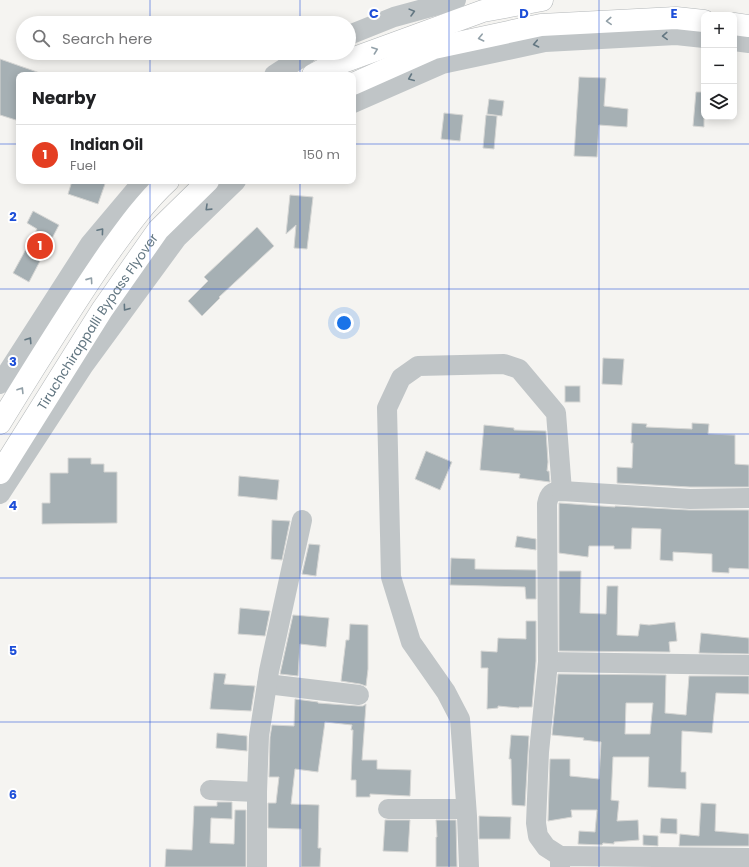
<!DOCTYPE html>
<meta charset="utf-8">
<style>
:root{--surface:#fff;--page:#f6f6f6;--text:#202124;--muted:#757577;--line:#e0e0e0;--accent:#e43e22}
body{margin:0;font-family:Poppins,sans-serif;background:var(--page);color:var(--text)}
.controls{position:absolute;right:12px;top:12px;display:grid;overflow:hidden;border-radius:8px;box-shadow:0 2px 10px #0003}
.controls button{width:36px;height:36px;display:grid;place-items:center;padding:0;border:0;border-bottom:1px solid var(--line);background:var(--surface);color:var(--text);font:20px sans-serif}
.you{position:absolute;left:344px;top:323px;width:14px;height:14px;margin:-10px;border:3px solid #fff;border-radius:50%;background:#1a73e8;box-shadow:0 0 0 6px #1a73e833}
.badge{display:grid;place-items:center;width:26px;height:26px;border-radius:50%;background:var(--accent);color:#fff;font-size:13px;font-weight:700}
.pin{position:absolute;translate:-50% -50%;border:2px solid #fff;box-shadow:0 1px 4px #0006}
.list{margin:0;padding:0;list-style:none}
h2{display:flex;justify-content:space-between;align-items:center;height:52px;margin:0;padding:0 16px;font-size:17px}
h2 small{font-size:13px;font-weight:400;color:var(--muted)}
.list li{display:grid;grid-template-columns:26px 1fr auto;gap:12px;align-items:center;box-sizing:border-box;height:60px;padding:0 16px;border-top:1px solid var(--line)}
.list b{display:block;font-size:15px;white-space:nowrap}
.list p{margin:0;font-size:13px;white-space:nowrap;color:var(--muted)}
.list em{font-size:13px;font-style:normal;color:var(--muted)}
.icon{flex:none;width:22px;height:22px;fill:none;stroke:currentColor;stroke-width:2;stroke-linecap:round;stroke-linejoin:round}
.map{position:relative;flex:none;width:749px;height:867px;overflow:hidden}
.search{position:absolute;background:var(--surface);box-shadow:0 2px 10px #0003;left:16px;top:16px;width:340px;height:44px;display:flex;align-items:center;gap:10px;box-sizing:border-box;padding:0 14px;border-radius:22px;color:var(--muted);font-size:15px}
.panel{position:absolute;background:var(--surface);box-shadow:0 2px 10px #0003;left:16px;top:72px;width:340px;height:112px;border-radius:8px}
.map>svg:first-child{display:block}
.building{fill:#a6b0b4;stroke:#d6d6d4;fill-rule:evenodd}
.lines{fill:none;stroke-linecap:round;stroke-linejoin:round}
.highway-casing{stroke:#b3b7b9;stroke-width:23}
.minor{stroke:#c0c5c7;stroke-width:20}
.highway{stroke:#fff;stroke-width:22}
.oneway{stroke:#637782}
.oneway2{stroke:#92a0a8}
.grid{fill:none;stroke:#1d4ed8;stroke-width:1;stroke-opacity:0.55}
.labels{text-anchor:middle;stroke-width:4;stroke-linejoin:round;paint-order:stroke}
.street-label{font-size:13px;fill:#637782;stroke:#fff}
.grid-label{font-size:13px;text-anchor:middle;font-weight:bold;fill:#1d4ed8;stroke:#fff;stroke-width:4;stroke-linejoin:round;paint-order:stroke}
</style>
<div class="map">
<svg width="749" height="867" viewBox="0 0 749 867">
<rect width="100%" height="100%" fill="#f5f4f1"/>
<g class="building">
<polygon points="0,59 40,73 40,75 19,75 19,121 0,115"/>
<polygon points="579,77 606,78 604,106 628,109 627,127 599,125 597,157 574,156"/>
<polygon points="696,92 704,92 704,127 693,126"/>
<polygon points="489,99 504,101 502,116 487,114"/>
<polygon points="444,113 463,115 460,141 441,139"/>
<polygon points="486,115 497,116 494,149 483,148"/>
<polygon points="72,181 106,181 98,204 68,194"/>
<polygon points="290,195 313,197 307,249 294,248 296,225 286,234"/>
<polygon points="33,211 59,225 29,282 13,273 37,229 27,223"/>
<polygon points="257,227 274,246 219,297 220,298 202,316 188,301 208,281 204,277"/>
<polygon points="603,358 624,359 622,385 602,384"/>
<rect x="565" y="386" width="15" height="16"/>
<polygon points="632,423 647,424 646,427 692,429 692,423 709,424 708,434 735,435 735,464 749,465 749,487 690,487 617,483 617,467 632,468 633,443 631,443"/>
<polygon points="484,425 514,428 514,430 546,431 548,462 547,471 549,471 550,482 519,478 520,474 480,470"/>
<polygon points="426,451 452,462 440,490 415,479"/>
<polygon points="68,458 91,458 91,464 104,464 104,472 117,472 117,523 42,524 42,503 50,503 50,473 68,473"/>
<polygon points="239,476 279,480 277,500 238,496"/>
<polygon points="559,503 615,507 615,506 689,510 749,510 749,569 729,568 729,573 712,572 712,554 673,552 673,561 660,560 661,529 632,528 631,549 614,549 614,546 589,546 588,557 559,553"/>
<polygon points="272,520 290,521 282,560 271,559"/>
<polygon points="517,536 536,539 536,550 515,547"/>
<polygon points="309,544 320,545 316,576 302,574"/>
<polygon points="451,558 475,559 475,569 536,570 536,599 526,599 525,587 450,585"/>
<polygon points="559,571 581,571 580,613 606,614 607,586 618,586 617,635 638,636 640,624 649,625 675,622 677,641 669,642 670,652 559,651"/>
<polygon points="240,608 270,611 265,636 238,634"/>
<polygon points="293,615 329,618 326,647 300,644 298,676 280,674"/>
<polygon points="526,621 536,621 536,661 532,707 519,707 519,708 498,706 498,708 487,709 488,668 481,668 481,651 497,652 498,638 526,639"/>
<polygon points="350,624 368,625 368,669 366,686 360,684 341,681 346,640 349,640"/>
<polygon points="701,633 749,638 749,654 699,653"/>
<polygon points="214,673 226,674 224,684 255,686 251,711 210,709"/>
<path d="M558,674L666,675L665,713L686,715L689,676H749V694L716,693L712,733L682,731L681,772H686V789L648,787L649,757H613L611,800L619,801L617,821L638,820L639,840L614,842V844L603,843L602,845L578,844L579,831L595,832L597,810H571L572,817L548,821L550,759H570V776L599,779L601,742L583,740L584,738L552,735ZM626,703H653L650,734H625Z"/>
<polygon points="295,699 318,702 318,703 358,706 363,706 366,704 362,760 377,760 377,769 411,770 410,796 370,794 370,797 356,797 356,780 351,780 353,730 351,730 352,725 325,722 318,772 295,769 291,804 319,805 318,848 321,848 320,867 301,867 301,829 268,828 268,803 276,803 279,777 269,777 270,737 272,725 294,726"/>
<polygon points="217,733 247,736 247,751 216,748"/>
<polygon points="511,735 529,736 525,806 512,805 511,759 509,759"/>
<polygon points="217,802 232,802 232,819 211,818 210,843 234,844 235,810 246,810 246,867 165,867 166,849 192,850 194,806 217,806"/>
<polygon points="701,803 716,804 715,831 749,834 749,846 679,846 680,834 699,836"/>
<polygon points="479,816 511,817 510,839 479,839"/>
<polygon points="661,818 677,819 677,834 660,833"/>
<polygon points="385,820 410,820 408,852 383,851"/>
<polygon points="436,820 456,820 457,867 436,867 436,837 437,837"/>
<polygon points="643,835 658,836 658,846 643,845"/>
</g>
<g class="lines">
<g class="highway-casing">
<g id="highway">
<polyline points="734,24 749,26"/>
<polyline points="313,75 324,69 483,11 542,0"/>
<polyline points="353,84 434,48 541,25 676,18 704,21"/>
<path d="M0,423C35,366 70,309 108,254C126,229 145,202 168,181"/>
<path id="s1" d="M0,473L102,310L158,230L208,181"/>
</g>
</g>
<g class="minor">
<polyline points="349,35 394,17 456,0"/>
<polyline points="734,41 749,43"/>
<polyline points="274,75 308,53"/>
<polyline points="353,103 442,64 545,42 676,35 704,38"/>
<polyline points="0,384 90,244 143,181"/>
<polyline points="0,494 84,365 177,238 236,181"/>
<polyline points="548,662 749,665"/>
<polyline points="267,684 359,695"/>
<polyline points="210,790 257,792"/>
<polyline points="388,809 466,809"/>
<path d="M560,856L546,847L538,836L536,823L539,752L548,662L547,504C549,494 552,491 562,491L690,499L749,498"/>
<polyline points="257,867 257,792 259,736 269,671 302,520"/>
<polyline points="469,867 467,816 460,719 446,692 411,642 391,577 387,408 401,378 418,366 504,364 519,369 556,413 562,491"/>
<polyline points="560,867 560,856 749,858"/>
</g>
<use href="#highway" class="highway"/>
</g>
<defs><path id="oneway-chevron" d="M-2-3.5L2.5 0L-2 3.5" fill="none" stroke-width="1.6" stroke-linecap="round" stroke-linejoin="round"/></defs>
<g class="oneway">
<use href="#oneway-chevron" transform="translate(412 12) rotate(-15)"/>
<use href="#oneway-chevron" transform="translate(665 36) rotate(177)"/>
<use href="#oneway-chevron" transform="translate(536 44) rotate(168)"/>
<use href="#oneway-chevron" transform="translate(411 78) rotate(157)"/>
<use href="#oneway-chevron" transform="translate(208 208) rotate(136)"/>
<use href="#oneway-chevron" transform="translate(101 231) rotate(-50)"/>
<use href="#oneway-chevron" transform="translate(126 308) rotate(126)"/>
<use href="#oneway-chevron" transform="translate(29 340) rotate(-57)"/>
</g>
<g class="oneway2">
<use href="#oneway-chevron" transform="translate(609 21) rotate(177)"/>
<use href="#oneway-chevron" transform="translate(481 38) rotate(167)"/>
<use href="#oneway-chevron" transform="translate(375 50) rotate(-20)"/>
<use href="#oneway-chevron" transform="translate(90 280) rotate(-55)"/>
<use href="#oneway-chevron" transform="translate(21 390) rotate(-58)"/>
</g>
<path class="grid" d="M150,0V23M300,0V23M449,0V867M599,0V867M150,53V75M300,53V75M0,144H19M353,144H749M150,181V867M300,181V867M0,289H749M0,434H749M0,578H749M0,722H749"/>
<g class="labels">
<g class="street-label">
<text dy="5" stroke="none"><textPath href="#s1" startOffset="180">Tiruchchirappalli Bypass Flyover</textPath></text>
</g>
</g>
<g class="grid-label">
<text x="374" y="18">C</text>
<text x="524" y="18">D</text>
<text x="674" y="18">E</text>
<text x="13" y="221">2</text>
<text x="13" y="366">3</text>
<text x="13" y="510">4</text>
<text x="13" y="655">5</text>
<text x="13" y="799">6</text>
</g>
</svg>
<div class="controls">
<button>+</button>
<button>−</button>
<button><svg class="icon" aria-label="layers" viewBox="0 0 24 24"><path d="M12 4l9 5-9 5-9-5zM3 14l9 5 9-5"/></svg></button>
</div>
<div class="you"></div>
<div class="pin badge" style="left:40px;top:246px">1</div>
<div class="search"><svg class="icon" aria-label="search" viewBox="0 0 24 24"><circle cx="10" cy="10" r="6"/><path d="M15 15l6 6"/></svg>Search here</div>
<section class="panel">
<h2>Nearby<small></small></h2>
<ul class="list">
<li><span class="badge">1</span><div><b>Indian Oil</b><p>Fuel</p></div><em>150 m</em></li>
</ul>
</section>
</div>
